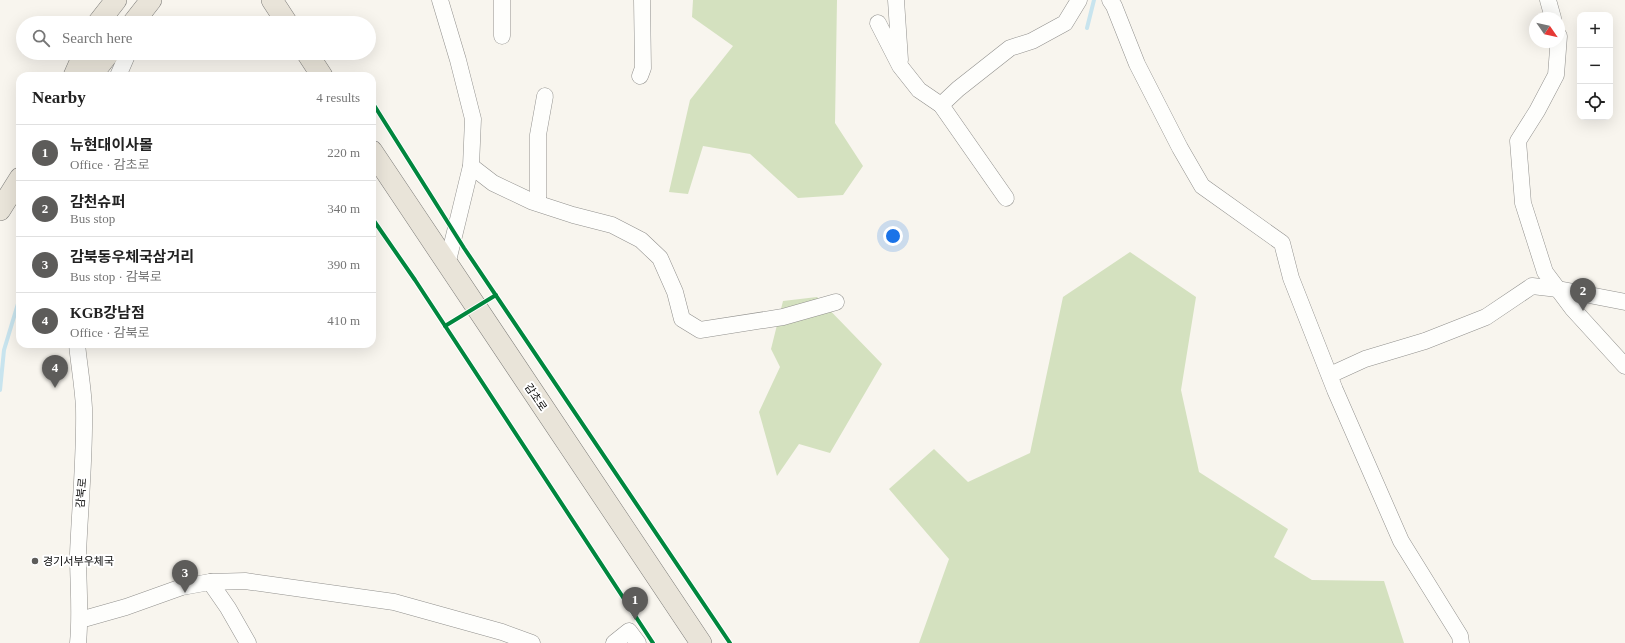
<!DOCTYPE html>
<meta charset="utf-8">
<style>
:root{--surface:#fff;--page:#f6f6f6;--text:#222;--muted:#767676;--line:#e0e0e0;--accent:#5d5c5a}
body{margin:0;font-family:"Times New Roman","Noto Sans KR",serif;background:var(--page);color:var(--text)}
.controls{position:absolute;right:12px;top:12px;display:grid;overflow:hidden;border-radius:8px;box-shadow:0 4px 16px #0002}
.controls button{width:36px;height:36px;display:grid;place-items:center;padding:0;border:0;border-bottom:1px solid var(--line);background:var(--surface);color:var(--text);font:20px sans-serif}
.compass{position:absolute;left:1529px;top:12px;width:36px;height:36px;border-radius:50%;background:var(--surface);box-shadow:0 4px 16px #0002;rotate:124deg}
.you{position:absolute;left:893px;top:236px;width:14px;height:14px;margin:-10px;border:3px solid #fff;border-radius:50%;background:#1a73e8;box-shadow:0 0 0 6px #1a73e833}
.badge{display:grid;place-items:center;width:26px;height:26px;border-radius:50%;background:var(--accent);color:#fff;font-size:13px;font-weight:700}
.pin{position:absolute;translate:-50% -33px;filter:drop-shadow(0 1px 2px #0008)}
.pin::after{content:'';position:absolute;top:21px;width:14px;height:12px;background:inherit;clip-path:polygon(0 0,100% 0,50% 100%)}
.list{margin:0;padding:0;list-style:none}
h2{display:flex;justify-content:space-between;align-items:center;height:52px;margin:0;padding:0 16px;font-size:17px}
h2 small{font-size:13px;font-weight:400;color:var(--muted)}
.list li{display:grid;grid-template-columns:26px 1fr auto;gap:12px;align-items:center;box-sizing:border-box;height:56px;padding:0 16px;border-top:1px solid var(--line)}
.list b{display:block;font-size:15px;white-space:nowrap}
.list p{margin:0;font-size:13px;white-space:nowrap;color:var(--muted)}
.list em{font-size:13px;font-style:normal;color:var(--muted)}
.icon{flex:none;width:22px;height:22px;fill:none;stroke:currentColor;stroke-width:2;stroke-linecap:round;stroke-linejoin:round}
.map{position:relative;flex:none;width:1625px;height:643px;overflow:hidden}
.search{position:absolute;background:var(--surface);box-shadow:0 4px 16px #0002;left:16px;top:16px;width:360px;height:44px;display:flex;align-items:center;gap:10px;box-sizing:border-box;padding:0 14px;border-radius:22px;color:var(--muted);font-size:15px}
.panel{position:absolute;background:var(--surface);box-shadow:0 4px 16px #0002;left:16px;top:72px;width:360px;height:276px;border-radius:12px}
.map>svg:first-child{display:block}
.forest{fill:#d4e1bf}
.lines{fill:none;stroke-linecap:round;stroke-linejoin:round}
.stream{stroke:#c8e4ee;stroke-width:4}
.minor-casing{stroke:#91908d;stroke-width:17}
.major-casing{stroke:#7e7d7a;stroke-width:22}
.minor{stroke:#fefefc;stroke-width:16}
.major{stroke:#e9e4d9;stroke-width:21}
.cycleway-casing{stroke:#fff;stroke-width:6}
.cycleway{stroke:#00873e;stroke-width:4}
.poi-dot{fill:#5d5c5a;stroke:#fff;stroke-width:1.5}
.labels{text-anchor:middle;stroke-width:4;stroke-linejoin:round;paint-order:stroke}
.street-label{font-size:11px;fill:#0a0a0a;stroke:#fff}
.poi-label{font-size:11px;fill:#0a0a0a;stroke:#fff;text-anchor:start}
</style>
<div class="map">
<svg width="1625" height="643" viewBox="0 0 1625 643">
<rect width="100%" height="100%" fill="#f8f5ee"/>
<g class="forest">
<polygon points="693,0 837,0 835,123 863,166 843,195 798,198 750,154 703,146 688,194 669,192 690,100 733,46 692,17"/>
<polygon points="1130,252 1196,297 1181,390 1199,472 1288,529 1274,557 1312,580 1384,581 1404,643 919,643 949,559 889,489 934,449 968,482 1030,453 1063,297"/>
<polygon points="817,297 882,364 830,453 799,444 777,476 759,412 780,367 771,349 783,301"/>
</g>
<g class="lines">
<g class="stream">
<polyline points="1087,28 1094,0"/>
<polyline points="0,390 4,350 20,297"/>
</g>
<g class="minor-casing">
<g id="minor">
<polyline points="440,0 458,60 473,119 471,166 447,265"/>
<polyline points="502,0 502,36"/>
<polyline points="896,0 900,60"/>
<polyline points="1110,0 1114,6 1137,64 1180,148 1202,186 1282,243 1291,278 1335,390 1401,541 1460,636 1461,643"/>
<polyline points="1548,0 1553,18"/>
<polyline points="878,23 900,66 919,90 941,105 1006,198"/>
<polyline points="1559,36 1556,75 1537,111 1518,141 1523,203 1545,272 1572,308 1625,366"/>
<polyline points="118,76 128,53"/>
<polyline points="640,76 643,68 642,0"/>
<polyline points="941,105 958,89 1010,48 1032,41 1065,23 1079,0"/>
<polyline points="471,166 493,183 533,202 573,215 612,225 641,240 660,258 675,292 682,319 700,330 783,317 836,302"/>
<polyline points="538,203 538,135 545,96"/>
<path d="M77,344C79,365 83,387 84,408C85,457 80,505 78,554C78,584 81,613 78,643"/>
<polyline points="1330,375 1365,359 1425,341 1486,317 1532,286 1558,289 1625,302"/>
<polyline points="210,582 245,581 394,602 502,632 532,643"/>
<polyline points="80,620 126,607 182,587 210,582 228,608 248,643"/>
<polyline points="614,643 629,631 638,643"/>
</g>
</g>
<g class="major-casing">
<g id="major">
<polyline points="272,0 287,23"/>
<polyline points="98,23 116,0"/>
<polyline points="133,23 151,0"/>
<polyline points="307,53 322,76"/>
<polyline points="74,76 84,53"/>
<polyline points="91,76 109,53"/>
<polyline points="372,151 701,643"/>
<polyline points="0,210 20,178"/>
</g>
</g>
<use href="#minor" class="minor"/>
<use href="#major" class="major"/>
<g class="cycleway-casing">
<g id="cycleway">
<polyline points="372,102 464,248 730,643"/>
<polyline points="372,218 415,280 653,643"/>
<polyline points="445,326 496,295"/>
</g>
</g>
<use href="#cycleway" class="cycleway"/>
</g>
<circle class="poi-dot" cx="35" cy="561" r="4"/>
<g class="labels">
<g class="street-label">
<text transform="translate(536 397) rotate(56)" y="4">감초로</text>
<text transform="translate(81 493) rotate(-85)" y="4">감북로</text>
</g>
<g class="poi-label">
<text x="43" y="565">경기서부우체국</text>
</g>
</g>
</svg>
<div class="controls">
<button>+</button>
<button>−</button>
<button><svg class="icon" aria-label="locate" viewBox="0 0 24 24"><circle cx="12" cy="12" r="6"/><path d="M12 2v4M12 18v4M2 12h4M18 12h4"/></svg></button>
</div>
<svg class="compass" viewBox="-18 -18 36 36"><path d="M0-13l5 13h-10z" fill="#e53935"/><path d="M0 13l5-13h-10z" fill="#767676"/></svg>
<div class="you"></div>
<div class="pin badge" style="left:635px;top:620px">1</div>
<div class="pin badge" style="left:1583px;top:311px">2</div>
<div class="pin badge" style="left:185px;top:593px">3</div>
<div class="pin badge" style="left:55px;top:388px">4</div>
<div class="search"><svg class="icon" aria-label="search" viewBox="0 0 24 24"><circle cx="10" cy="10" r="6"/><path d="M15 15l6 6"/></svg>Search here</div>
<section class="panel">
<h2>Nearby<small>4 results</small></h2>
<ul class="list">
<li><span class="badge">1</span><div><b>뉴현대이사몰</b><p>Office · 감초로</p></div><em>220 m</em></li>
<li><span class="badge">2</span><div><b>감천슈퍼</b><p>Bus stop</p></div><em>340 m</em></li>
<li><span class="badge">3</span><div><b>감북동우체국삼거리</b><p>Bus stop · 감북로</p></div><em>390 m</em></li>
<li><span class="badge">4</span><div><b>KGB강남점</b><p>Office · 감북로</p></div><em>410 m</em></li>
</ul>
</section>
</div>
